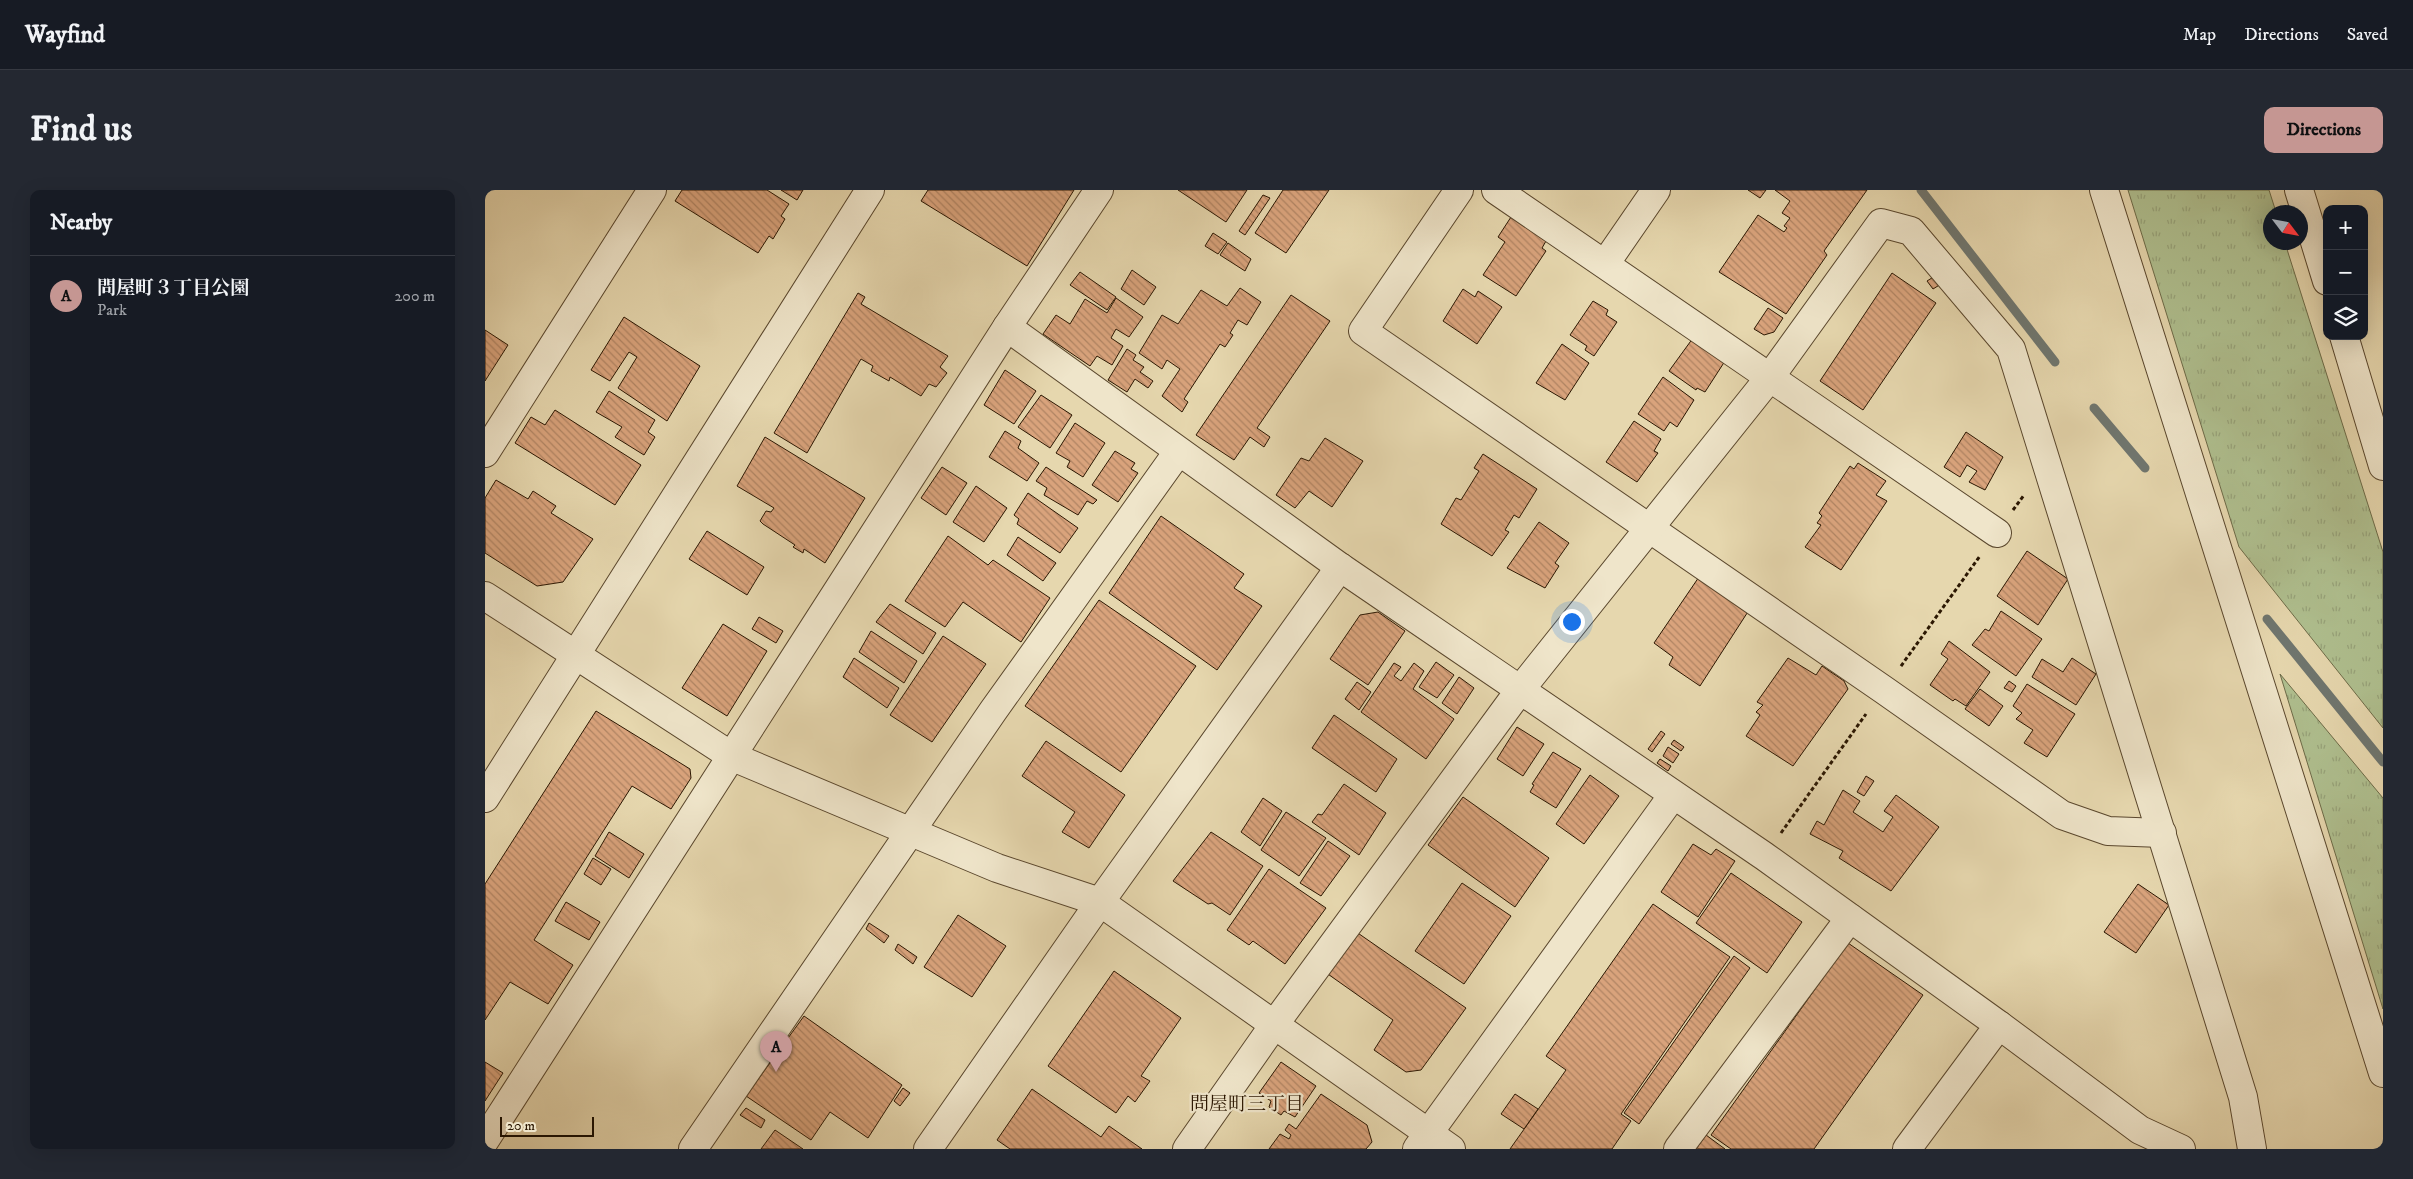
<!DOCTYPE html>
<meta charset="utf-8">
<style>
:root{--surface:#171b24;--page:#242831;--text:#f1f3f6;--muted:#9ea1a6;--line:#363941;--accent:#c59692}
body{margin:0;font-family:"IM FELL DW Pica","Noto Serif JP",serif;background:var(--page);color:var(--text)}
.controls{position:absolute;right:15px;top:15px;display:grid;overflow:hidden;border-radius:10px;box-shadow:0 5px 20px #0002}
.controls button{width:45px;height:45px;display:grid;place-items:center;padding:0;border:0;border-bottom:1px solid var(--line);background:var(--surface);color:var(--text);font:25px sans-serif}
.compass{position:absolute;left:1778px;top:15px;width:45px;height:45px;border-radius:50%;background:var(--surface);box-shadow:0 5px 20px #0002;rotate:122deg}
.scale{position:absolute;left:15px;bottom:12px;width:94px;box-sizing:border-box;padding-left:5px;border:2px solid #2b1702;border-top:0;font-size:14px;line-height:18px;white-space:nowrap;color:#2b1702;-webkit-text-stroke:4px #efe5ca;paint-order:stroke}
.you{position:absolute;left:1086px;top:431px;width:18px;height:18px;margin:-12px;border:4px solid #fff;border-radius:50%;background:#1a73e8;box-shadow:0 0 0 8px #1a73e833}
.badge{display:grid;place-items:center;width:32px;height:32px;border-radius:50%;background:var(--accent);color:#111;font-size:16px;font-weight:700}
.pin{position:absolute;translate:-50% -41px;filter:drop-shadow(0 1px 2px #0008)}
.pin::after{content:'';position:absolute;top:26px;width:18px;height:15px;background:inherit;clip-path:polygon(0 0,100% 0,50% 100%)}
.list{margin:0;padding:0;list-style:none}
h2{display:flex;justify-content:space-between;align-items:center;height:65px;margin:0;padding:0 20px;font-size:21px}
h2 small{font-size:16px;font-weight:400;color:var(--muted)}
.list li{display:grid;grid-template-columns:32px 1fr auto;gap:15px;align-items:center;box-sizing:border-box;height:80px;padding:0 20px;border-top:1px solid var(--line)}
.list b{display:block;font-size:19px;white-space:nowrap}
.list p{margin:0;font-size:16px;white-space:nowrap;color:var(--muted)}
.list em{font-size:16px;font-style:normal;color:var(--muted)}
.icon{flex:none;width:28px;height:28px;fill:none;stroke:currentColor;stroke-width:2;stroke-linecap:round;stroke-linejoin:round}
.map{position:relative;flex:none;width:1898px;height:959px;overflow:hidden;border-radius:10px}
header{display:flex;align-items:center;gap:30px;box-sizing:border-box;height:70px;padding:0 25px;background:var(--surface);border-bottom:1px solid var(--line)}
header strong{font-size:24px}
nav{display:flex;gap:28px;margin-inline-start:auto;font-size:18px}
.intro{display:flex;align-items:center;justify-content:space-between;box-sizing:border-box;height:120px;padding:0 30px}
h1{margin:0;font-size:35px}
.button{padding:12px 22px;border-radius:10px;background:var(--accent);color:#111;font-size:18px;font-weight:700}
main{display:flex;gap:30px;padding:0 30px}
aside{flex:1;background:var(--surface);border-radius:10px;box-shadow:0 5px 20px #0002}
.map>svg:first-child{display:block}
.grass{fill:url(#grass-tufts);stroke:#6d6b48}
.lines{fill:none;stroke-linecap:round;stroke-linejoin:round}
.stream{stroke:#6f766f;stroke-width:9}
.building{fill:url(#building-back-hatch);stroke:#2b1702}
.minor-casing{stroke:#5a472d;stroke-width:30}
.tertiary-casing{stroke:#5a472d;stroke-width:30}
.path{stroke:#2b1702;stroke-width:3;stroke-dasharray:4 2.5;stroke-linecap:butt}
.minor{stroke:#efe5ca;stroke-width:28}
.tertiary{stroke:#efe5ca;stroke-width:28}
.labels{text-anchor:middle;stroke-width:4.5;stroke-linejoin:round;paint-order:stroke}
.neighbourhood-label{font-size:19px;fill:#2b1702;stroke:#efe5ca}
</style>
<header>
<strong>Wayfind</strong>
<nav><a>Map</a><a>Directions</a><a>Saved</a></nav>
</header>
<div class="intro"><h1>Find us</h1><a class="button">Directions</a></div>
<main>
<aside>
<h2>Nearby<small></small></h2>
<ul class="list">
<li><span class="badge">A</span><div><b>問屋町３丁目公園</b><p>Park</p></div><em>200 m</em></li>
</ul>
</aside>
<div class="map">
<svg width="1898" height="959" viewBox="0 0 1898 959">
<defs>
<pattern id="grass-tufts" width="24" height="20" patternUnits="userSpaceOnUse" patternTransform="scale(1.25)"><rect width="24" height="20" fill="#afbf8f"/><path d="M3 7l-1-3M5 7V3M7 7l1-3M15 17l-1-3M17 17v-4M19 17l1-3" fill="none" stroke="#97a37a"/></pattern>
<pattern id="building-back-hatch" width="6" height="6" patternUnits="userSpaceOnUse" patternTransform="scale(1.25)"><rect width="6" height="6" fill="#d9a37c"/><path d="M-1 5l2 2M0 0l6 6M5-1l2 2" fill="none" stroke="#b08463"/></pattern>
</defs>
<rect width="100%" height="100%" fill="#e6d7ae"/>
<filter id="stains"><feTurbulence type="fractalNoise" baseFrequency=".004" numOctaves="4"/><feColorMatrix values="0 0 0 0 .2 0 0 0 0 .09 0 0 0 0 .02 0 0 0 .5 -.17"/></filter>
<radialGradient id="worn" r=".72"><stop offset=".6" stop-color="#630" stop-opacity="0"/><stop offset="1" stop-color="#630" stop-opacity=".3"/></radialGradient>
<g class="grass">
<polygon points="1643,0 1784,0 1791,22 1786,22 1786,52 1800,53 1898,362 1898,538 1754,357"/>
<polygon points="1795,484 1898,608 1898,819"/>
</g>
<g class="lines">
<g class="stream">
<polyline points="1436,0 1570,172"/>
<polyline points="1609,218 1660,278"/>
<polyline points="1782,429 1898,572"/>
</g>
</g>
<g class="building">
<polygon points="197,0 282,0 304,14 296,26 300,29 288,49 284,46 273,63 190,11"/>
<polygon points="296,0 318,0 312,10"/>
<polygon points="443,0 589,0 542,76 436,11"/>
<polygon points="693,0 762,0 741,32"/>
<polygon points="798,0 844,0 801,63 770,43"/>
<polygon points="1263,0 1281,0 1275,8"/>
<polygon points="1382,0 1339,61 1342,65 1301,124 1234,82 1273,25 1299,42 1302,38 1299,36 1305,28 1297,23 1305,11 1290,0"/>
<polygon points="778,5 785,8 760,45 754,41"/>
<polygon points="1026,27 1061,51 1057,58 1061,61 1031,106 998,85 1020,52 1013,47"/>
<polygon points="728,43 742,52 733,64 720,56"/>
<polygon points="743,53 766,69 760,81 735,65"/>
<polygon points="647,80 671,97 659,115 636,99"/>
<polygon points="595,82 631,107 622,120 585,95"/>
<polygon points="1407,83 1451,113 1378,220 1335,191"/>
<polygon points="1450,86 1456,94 1448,99 1442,91"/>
<polygon points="755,98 776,112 762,135 753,130 745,143 748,145 740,157 735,154 699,209 703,212 697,222 677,206 695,179 682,170 677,179 654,163 677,125 693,134 716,100 742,116"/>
<polygon points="978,99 990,107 993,101 1017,117 992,154 958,131"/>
<polygon points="373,103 380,107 376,114 463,166 455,177 462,183 451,197 444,194 436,206 405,187 404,191 386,181 388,176 376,169 322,263 289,243"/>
<polygon points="806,105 845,131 772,238 785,247 779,257 765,247 749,270 711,245"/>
<polygon points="631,108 658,127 644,147 631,139 626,148 638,156 627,175 612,166 605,176 558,144 571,125 585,134 600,109 622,123"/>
<polygon points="1108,111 1123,120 1121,125 1132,132 1109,166 1100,160 1102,156 1085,145"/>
<polygon points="1283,118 1298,128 1289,142 1279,145 1269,139"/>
<polygon points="139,127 215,176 182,231 133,198 152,167 144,162 125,191 106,180"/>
<polygon points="0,140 23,155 0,191"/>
<polygon points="1208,148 1240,171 1220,202 1212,198 1211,200 1184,181"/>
<polygon points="1077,154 1104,173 1080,210 1051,193"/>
<polygon points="642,159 651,165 648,170 659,177 655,182 668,191 663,198 650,189 642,202 623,190"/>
<polygon points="520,180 551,201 529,234 499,215"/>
<polygon points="1178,187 1209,210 1192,237 1185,232 1179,241 1153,224"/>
<polygon points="124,201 170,230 163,242 170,247 159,265 130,247 137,237 111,222"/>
<polygon points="556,205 587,225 565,258 533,237"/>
<polygon points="70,220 156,275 130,315 30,253 46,227 60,235"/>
<polygon points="1149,231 1176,249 1169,261 1173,263 1152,292 1121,272"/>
<polygon points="590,233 620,253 598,287 582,277 585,271 571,263"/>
<polygon points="520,241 536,251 533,258 554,273 542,291 504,267"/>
<polygon points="1481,242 1518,267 1500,300 1484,292 1492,281 1482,275 1475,287 1459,277"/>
<polygon points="280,247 380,308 340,373 319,359 318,363 308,357 310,355 278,334 275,331 281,321 286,322 289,318 252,296"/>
<polygon points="840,248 878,271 847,317 824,301 810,318 791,305 816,268 824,271"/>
<polygon points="630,261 650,273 646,279 653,283 633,312 607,295"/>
<polygon points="998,264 1052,299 1034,328 1029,325 1020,340 1024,342 1007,366 956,334 971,308 976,310 994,281 989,278"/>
<polygon points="1373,273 1401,291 1391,305 1402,311 1356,380 1320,357 1336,335 1332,333 1337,326 1334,323 1365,276 1369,279"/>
<polygon points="457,277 482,293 461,325 436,308"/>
<polygon points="561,277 612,310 608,314 602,311 593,325 559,305 562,298 551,291"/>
<polygon points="11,290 43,309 48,301 71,316 66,323 108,349 78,392 52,396 0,363 0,308"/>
<polygon points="491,296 522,318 499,352 468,332"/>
<polygon points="543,303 593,338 575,363 532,334 534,329 529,325"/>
<polygon points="676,326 759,384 749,398 777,416 732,480 624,403"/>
<polygon points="1054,332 1084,353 1070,373 1074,376 1060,398 1022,378"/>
<polygon points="222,341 279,377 262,405 204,369"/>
<polygon points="463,346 503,375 508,370 565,408 536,452 478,412 460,437 420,411"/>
<polygon points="533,347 571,373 558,391 522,365"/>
<polygon points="1542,361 1583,389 1553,435 1512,406"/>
<polygon points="1216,384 1266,417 1215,496 1184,475 1188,467 1169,453"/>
<polygon points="614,410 711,476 636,582 540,516"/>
<polygon points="405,414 451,443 438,464 391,432"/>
<polygon points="1516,421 1557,449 1531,486 1487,455 1500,439 1504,441"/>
<polygon points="893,422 920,441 883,495 845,469 875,425"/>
<polygon points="274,427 298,441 291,453 267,439"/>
<polygon points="238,434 282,461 242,526 197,498"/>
<polygon points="386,441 432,471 419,493 374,462"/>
<polygon points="458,446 501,474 447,552 405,525"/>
<polygon points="1464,451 1505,482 1481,516 1470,509 1468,511 1445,495 1463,469 1456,464"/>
<polygon points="369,468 414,498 402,518 358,487"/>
<polygon points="1303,468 1331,485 1337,476 1359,491 1363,499 1308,576 1261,546 1275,525 1271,522 1278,515 1272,512"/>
<polygon points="1587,468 1611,484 1591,515 1547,487 1557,469 1578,482"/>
<polygon points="951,472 969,485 952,508 934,497"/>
<polygon points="909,473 916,477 909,486 916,491 929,473 939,481 928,499 969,529 941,569 876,522"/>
<polygon points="974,487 989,498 972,524 957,513"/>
<polygon points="1524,491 1531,496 1527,502 1519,498"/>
<polygon points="872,492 886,502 874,520 860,509"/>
<polygon points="1542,494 1590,524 1562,567 1539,553 1548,540 1531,529 1537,523 1528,516"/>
<polygon points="1495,499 1518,516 1504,536 1480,519"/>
<polygon points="111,521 205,579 206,588 186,619 147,596 49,750 88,775 63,814 25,792 0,830 0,694"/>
<polygon points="849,525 912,569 891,602 827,558"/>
<polygon points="1032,537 1059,554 1038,586 1012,569"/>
<polygon points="1176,541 1180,544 1167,562 1163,559"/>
<polygon points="1189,550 1199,557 1196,561 1186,554"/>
<polygon points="561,551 640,605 604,658 577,642 590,622 537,586"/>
<polygon points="1183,557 1194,564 1188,573 1178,566"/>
<polygon points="1068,562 1096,579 1071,618 1045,602 1049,595 1047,594"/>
<polygon points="1175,569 1186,576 1183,581 1172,573"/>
<polygon points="1105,585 1134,606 1099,654 1071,634"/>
<polygon points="1381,586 1389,591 1379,606 1372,602"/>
<polygon points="859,594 901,623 874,665 827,632 833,624 837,625"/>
<polygon points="1358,600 1375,611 1368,622 1398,642 1408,627 1399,621 1411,605 1454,637 1406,701 1354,668 1358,661 1325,644 1332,631 1339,635"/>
<polygon points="978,607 1064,668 1030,717 943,655"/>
<polygon points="778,608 797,621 775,656 756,642"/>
<polygon points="801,622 841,648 814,686 776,660"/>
<polygon points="124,642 159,664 144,688 110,666"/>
<polygon points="726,642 778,676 745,725 727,713 723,714 688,691"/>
<polygon points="843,651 865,666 836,706 815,693"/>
<polygon points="1208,654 1226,665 1231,659 1250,671 1213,727 1176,702"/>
<polygon points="108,668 126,679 116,695 99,684"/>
<polygon points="784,679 841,718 800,774 768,751 764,755 742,740"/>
<polygon points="1246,683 1317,732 1282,783 1211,733"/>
<polygon points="977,693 1026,726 979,794 930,761"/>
<polygon points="1653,694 1684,715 1651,763 1619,742"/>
<polygon points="81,712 115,732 104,750 70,731"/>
<polygon points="1168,714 1245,767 1136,924 1146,931 1127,959 1025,959 1081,880 1061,866"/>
<polygon points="473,725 521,756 487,807 439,777"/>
<polygon points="384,733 404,746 399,753 381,739"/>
<polygon points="867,739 981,818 936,880 921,882 889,860 908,830 840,782"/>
<polygon points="1363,753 1438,805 1329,959 1246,959 1226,945"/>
<polygon points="413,754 432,767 428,774 410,760"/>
<polygon points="1249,766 1265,778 1154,934 1139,923"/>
<polygon points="629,781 696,828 656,886 665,891 650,912 643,906 631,923 563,876"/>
<polygon points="319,826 417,895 383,948 345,922 326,950 261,906"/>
<polygon points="0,872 18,883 0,911"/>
<polygon points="796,872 831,896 810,927 799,921 796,925 784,917 786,911 774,903"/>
<polygon points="418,898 425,903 415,916 409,911"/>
<polygon points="547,899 616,947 624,936 657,959 525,959 512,950"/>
<polygon points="836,904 882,935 887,952 881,959 784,959 795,944 804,949 806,945 800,940 804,934 811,939"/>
<polygon points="1030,904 1053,919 1039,939 1016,924"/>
<polygon points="261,918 280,930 276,938 255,925"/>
<polygon points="290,940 318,959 276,959"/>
<polygon points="1221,945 1240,959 1211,959"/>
</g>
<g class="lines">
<g class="minor-casing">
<g id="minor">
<polyline points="974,0 878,141 1399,500 1577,625 1623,641 1677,643"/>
<polyline points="1011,0 1512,343"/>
<polyline points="1120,74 1171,0"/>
<polyline points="522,137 855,377 1279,666 1514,835 1422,959"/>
<polyline points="0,263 167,0"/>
<polyline points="0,406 248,567 512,678 615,712 966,959"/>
<polyline points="1514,835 1655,940 1696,959"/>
<polyline points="0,950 522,137 614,0"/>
<polyline points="208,959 508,521 693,262"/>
<polyline points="702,959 789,835 1035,500 1285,187 1396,33 1426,41 1526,159 1758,907 1767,959"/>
<polyline points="932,959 1188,605"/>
<polyline points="1193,959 1365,728"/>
</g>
</g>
<g class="tertiary-casing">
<g id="tertiary">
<polyline points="1619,0 1898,883"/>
<polyline points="1814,0 1842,91"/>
<polyline points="1859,146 1898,276"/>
<polyline points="0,608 385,0"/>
<polyline points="443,959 615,712 855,377"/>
</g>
</g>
<g class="path">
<polyline points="1528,320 1539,305"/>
<polyline points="1416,476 1495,366"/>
<polyline points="1296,643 1381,524"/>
</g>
<use href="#minor" class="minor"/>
<use href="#tertiary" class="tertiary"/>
</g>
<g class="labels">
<g class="neighbourhood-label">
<text x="762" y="920">問屋町三丁目</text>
</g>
</g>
<rect width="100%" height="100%" filter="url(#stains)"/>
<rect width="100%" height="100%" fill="url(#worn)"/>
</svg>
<div class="controls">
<button>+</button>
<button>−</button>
<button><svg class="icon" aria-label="layers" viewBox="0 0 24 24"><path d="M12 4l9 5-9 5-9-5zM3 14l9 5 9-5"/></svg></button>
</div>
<svg class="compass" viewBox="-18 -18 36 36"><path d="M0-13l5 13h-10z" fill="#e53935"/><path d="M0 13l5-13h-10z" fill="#9ea1a6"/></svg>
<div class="scale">20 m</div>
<div class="you"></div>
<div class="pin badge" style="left:291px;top:882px">A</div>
</div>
</main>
